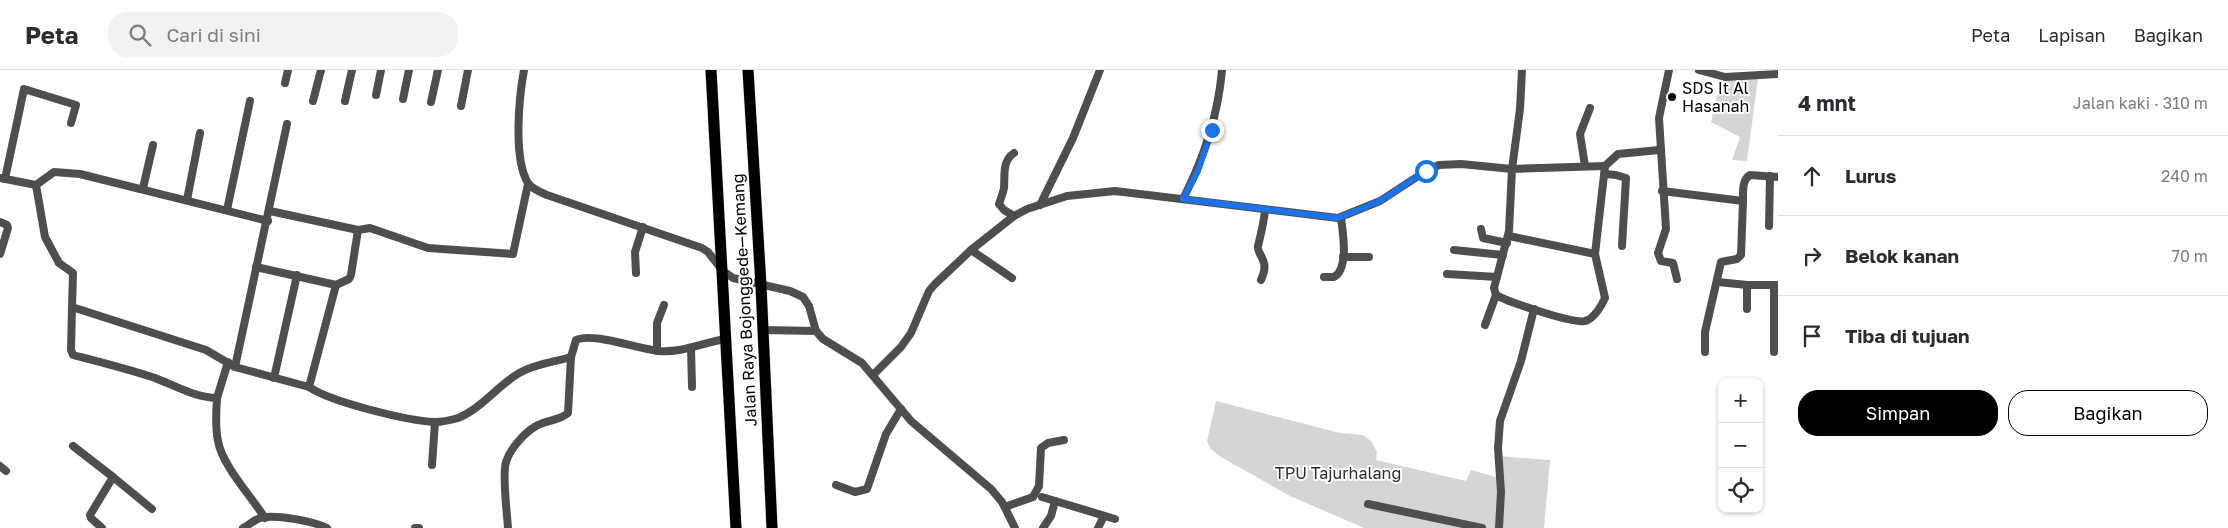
<!DOCTYPE html>
<html lang="id">
<meta charset="utf-8">
<style>
:root{--surface:#fff;--page:#f2f2f3;--text:#2b2b33;--muted:#7c7c81;--line:#e1e1e2;--accent:#000}
body{margin:0;font-family:"Golos Text",sans-serif;background:var(--page);color:var(--text)}
.controls{position:absolute;right:15px;bottom:15px;display:grid;overflow:hidden;border-radius:10px;box-shadow:0 1px 4px #0004}
.controls button{width:45px;height:45px;display:grid;place-items:center;padding:0;border:0;border-bottom:1px solid var(--line);background:var(--surface);color:var(--text);font:25px sans-serif}
.stop{position:absolute;width:15px;height:15px;margin:-11px;border:4px solid #1a73e8;border-radius:50%;background:#fff}
.stop.end{background:#1a73e8;border-color:#fff;box-shadow:0 1px 5px #0008}
.list{margin:0;padding:0;list-style:none}
h2{display:flex;justify-content:space-between;align-items:center;height:65px;margin:0;padding:0 20px;font-size:21px}
h2 small{font-size:16px;font-weight:400;color:var(--muted)}
.list li{display:grid;grid-template-columns:32px 1fr auto;gap:15px;align-items:center;box-sizing:border-box;height:80px;padding:0 20px;border-top:1px solid var(--line)}
.list b{display:block;font-size:19px;white-space:nowrap}
.list em{font-size:16px;font-style:normal;color:var(--muted)}
.actions{display:flex;gap:10px;padding:15px 20px}
.actions a{flex:1;padding:11px 0;border:1px solid var(--accent);border-radius:20px;text-align:center;font-size:18px;color:var(--accent)}
.actions .main{background:var(--accent);color:#fff}
.icon{flex:none;width:28px;height:28px;fill:none;stroke:currentColor;stroke-width:2;stroke-linecap:round;stroke-linejoin:round}
.map{position:relative;flex:none;width:1778px;height:458px;overflow:hidden}
header{display:flex;align-items:center;gap:30px;box-sizing:border-box;height:70px;padding:0 25px;background:var(--surface);border-bottom:1px solid var(--line)}
header strong{font-size:24px}
nav{display:flex;gap:28px;margin-inline-start:auto;font-size:18px}
.search{width:350px;height:45px;background:var(--page);display:flex;align-items:center;gap:12px;box-sizing:border-box;padding:0 18px;border-radius:20px;color:var(--muted);font-size:19px}
main{display:flex}
aside{flex:1;background:var(--surface)}
.map>svg:first-child{display:block}
.green{fill:#d5d5d5}
.lines{fill:none;stroke-linecap:round;stroke-linejoin:round}
.highway-casing{stroke:#dbdbdb;stroke-width:12}
.minor{stroke:#4e4e4e;stroke-width:8}
.highway{stroke:#000;stroke-width:11}
.route{stroke:#1a73e8;stroke-width:6}
.poi-dot{fill:#000;stroke:#fff;stroke-width:2}
.labels{text-anchor:middle;stroke-width:4;stroke-linejoin:round;paint-order:stroke}
.poi-label{font-size:16px;fill:#000;stroke:#fff;text-anchor:start}
.street-label{font-size:16px;fill:#000;stroke:#fff}
.park-label{font-size:16px;fill:#2c2c2c;stroke:#fff}
</style>
<header>
<strong>Peta</strong>
<div class="search"><svg class="icon" aria-label="search" viewBox="0 0 24 24"><circle cx="10" cy="10" r="6"/><path d="M15 15l6 6"/></svg>Cari di sini</div>
<nav><a>Peta</a><a>Lapisan</a><a>Bagikan</a></nav>
</header>
<main>
<div class="map">
<svg width="1778" height="458" viewBox="0 0 1778 458">
<rect width="100%" height="100%" fill="#fff"/>
<g class="green">
<polygon points="1721,7 1758,9 1747,91 1732,90 1740,67 1711,52"/>
<polygon points="1216,331 1340,363 1363,365 1371,371 1377,382 1376,390 1466,411 1471,400 1496,407 1497,386 1550,390 1544,458 1364,458 1290,426 1221,387 1210,378 1207,371"/>
</g>
<g class="lines">
<g class="highway-casing">
<g id="highway">
<polyline points="711,0 736,458"/>
<polyline points="748,0 761,216 772,458"/>
</g>
</g>
<g class="minor">
<path d="M524,0C519,27 513,89 528,113C532,119 540,122 547,125L702,178L708,182L723,201L733,208L790,221L803,227L809,236L816,261L823,269L862,293L911,351L991,419L1002,432L1015,458"/>
<polyline points="1669,0 1659,48 1666,159 1658,183 1661,191 1673,193 1677,209"/>
<polyline points="1699,0 1725,7 1778,4"/>
<polyline points="285,13 288,0"/>
<polyline points="376,25 381,0"/>
<polyline points="403,29 409,0"/>
<polyline points="313,31 321,0"/>
<polyline points="345,31 352,0"/>
<polyline points="431,32 438,0"/>
<polyline points="461,36 468,0"/>
<path d="M1014,83C1002,91 1005,105 1004,118C1003,123 1001,128 999,134L1004,140L1014,146"/>
<polyline points="1585,96 1580,64 1590,38"/>
<polyline points="1605,104 1616,105 1626,108 1622,176"/>
<polyline points="0,108 36,115 54,102 80,104 268,151"/>
<polyline points="5,109 24,19 76,35 71,53"/>
<polyline points="36,115 45,167 59,193 73,203 72,237 206,280 235,297 309,317 336,215 349,209 351,205 358,160"/>
<polyline points="143,118 153,75"/>
<path d="M1662,121L1743,131C1743,121 1742,110 1750,105L1778,107"/>
<path d="M1183,129C1204,88 1218,47 1222,0"/>
<polyline points="187,130 200,63"/>
<polyline points="1040,135 1073,68 1100,0"/>
<polyline points="227,140 250,31"/>
<polyline points="270,141 358,160 370,158 428,178 513,184 528,114"/>
<polyline points="0,152 7,155 8,158 0,184"/>
<polyline points="1769,156 1770,106"/>
<polyline points="1481,159 1483,168 1507,173"/>
<polyline points="1509,166 1595,184"/>
<polyline points="971,180 1012,208"/>
<polyline points="1454,180 1503,185"/>
<polyline points="1343,187 1369,187"/>
<polyline points="256,197 336,215"/>
<polyline points="636,203 635,182 643,157"/>
<polyline points="1447,204 1497,207"/>
<path d="M1324,207H1334C1349,199 1343,163 1341,148"/>
<path d="M1261,210C1271,189 1256,185 1258,176C1261,164 1264,152 1265,140"/>
<polyline points="1718,212 1747,215 1778,215"/>
<path d="M1496,225C1508,232 1574,254 1585,251C1594,249 1602,235 1605,228L1595,184L1605,96L1618,84L1659,80"/>
<path d="M72,237L71,280L73,285C100,292 128,299 155,308C176,316 194,327 217,328L228,292"/>
<polyline points="1747,239 1747,215"/>
<polyline points="1485,255 1496,225 1494,218 1509,161 1512,99 1605,96"/>
<polyline points="762,260 816,261"/>
<polyline points="691,278 692,317"/>
<polyline points="657,281 657,253 664,235"/>
<polyline points="1705,282 1705,262 1721,192 1737,189 1741,185 1743,131"/>
<polyline points="1774,282 1774,215"/>
<polyline points="235,297 287,54"/>
<polyline points="874,304 901,277 911,263 929,221 935,214 971,180 1014,146 1027,139 1067,126 1115,121 1338,148 1380,131 1426,101 1439,95 1461,94 1512,99 1520,39 1522,0"/>
<polyline points="274,308 297,205"/>
<path d="M309,317C331,332 408,351 435,352C442,352 451,350 458,348C480,339 496,318 516,305C531,295 554,292 571,287"/>
<path d="M217,328C216,342 215,357 218,371C222,395 251,426 265,448"/>
<polyline points="73,376 113,407"/>
<polyline points="432,395 435,352"/>
<polyline points="0,396 6,401"/>
<polyline points="836,415 855,422 867,419 886,364 901,339"/>
<polyline points="1042,427 1115,449"/>
<polyline points="1368,434 1482,458"/>
<polyline points="1005,437 1033,427 1039,416 1041,378 1048,373 1064,370"/>
<polyline points="102,458 91,448 90,445 113,407 152,439"/>
<path d="M243,458C249,455 254,450 260,448C275,444 313,451 327,458"/>
<polyline points="415,458 419,458"/>
<path d="M508,458C507,442 502,405 506,392C510,379 524,363 536,356C546,350 559,351 568,343L571,287L576,270C592,262 638,279 659,281C683,283 704,272 726,269"/>
<polyline points="1043,458 1051,446 1055,431"/>
<polyline points="1098,458 1104,446"/>
<polyline points="1499,458 1501,422 1498,378 1500,351 1521,291 1534,239"/>
</g>
<use href="#highway" class="highway"/>
</g>
<g class="lines">
<polyline class="route" points="1212,60 1198,101 1183,129 1338,148 1380,131 1426,101"/>
</g>
<circle class="poi-dot" cx="1672" cy="27" r="5"/>
<g class="labels">
<g class="poi-label">
<text x="1682" y="24">SDS It Al<tspan x="1682" dy="18">Hasanah</tspan></text>
</g>
<g class="street-label">
<text transform="translate(744 230) rotate(-93)" y="6">Jalan Raya Bojonggede—Kemang</text>
</g>
<g class="park-label">
<text x="1338" y="409">TPU Tajurhalang</text>
</g>
</g>
</svg>
<div class="controls">
<button>+</button>
<button>−</button>
<button><svg class="icon" aria-label="locate" viewBox="0 0 24 24"><circle cx="12" cy="12" r="6"/><path d="M12 2v4M12 18v4M2 12h4M18 12h4"/></svg></button>
</div>
<div class="stop" style="left:1426px;top:101px"></div>
<div class="stop end" style="left:1212px;top:60px"></div>
</div>
<aside>
<h2>4 mnt<small>Jalan kaki · 310 m</small></h2>
<ul class="list">
<li><svg class="icon" aria-label="ahead" viewBox="0 0 24 24"><path d="M12 20V5M6 11l6-6 6 6"/></svg><div><b>Lurus</b></div><em>240 m</em></li>
<li><svg class="icon" aria-label="right" viewBox="0 0 24 24"><path d="M7 20v-9h11M14 6l5 5-5 5"/></svg><div><b>Belok kanan</b></div><em>70 m</em></li>
<li><svg class="icon" aria-label="arrive" viewBox="0 0 24 24"><path d="M6 21V4h12l-3 4 3 4H6"/></svg><div><b>Tiba di tujuan</b></div></li>
</ul>
<div class="actions"><a class="main">Simpan</a><a>Bagikan</a></div>
</aside>
</main>
